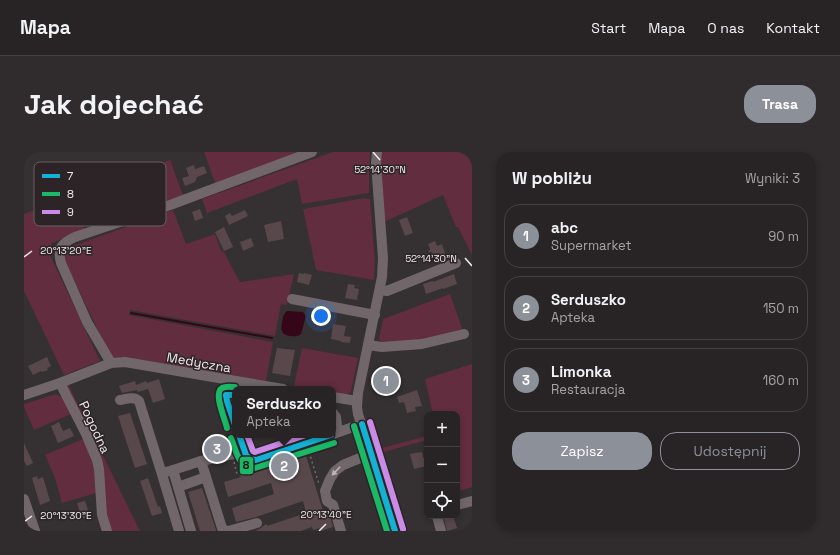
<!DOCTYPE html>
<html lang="pl">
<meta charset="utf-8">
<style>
:root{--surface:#282425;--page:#302c2d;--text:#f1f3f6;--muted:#a5a4a7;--line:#444142;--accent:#8c9099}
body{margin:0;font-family:"Space Grotesk",sans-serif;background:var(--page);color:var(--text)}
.controls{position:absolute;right:12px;bottom:12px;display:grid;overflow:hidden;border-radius:8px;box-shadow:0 2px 6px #0003}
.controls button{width:36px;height:36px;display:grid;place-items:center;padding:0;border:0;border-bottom:1px solid var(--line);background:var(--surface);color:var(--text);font:20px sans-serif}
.you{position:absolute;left:297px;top:164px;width:14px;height:14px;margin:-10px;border:3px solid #fff;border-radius:50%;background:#1a73e8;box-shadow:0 0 0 6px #1a73e833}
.badge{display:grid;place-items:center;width:26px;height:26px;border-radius:50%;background:var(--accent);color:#fff;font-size:13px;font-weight:700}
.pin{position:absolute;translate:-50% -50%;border:2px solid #fff;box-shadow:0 1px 4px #0006}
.popup{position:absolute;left:208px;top:234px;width:104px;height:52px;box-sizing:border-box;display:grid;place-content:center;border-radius:8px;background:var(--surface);filter:drop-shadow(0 1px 3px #0005);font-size:13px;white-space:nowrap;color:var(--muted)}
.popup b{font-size:15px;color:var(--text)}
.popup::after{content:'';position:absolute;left:50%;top:100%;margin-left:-8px;border:8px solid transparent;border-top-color:var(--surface)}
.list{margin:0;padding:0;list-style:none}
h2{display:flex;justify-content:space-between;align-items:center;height:52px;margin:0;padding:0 16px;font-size:17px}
h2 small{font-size:13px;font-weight:400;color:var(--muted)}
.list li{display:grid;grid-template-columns:26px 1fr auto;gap:12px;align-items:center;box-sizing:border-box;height:64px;margin:0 8px 8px;padding:0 8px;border:1px solid var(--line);border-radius:16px}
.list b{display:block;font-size:15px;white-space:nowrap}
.list p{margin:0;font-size:13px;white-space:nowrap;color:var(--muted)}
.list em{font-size:13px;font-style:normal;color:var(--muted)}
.actions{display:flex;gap:8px;padding:12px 16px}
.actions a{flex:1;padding:9px 0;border:1px solid var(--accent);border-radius:16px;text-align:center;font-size:14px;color:var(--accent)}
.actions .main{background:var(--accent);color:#fff}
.icon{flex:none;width:22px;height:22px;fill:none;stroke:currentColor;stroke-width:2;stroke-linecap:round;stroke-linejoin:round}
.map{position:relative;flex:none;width:448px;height:379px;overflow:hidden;border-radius:16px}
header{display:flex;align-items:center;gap:24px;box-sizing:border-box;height:56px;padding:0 20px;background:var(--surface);border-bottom:1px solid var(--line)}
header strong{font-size:19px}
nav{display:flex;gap:22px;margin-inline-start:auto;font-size:14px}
.intro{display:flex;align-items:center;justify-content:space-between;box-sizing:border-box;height:96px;padding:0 24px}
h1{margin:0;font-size:28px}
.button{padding:10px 18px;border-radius:16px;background:var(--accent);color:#fff;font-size:14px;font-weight:700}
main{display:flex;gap:24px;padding:0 24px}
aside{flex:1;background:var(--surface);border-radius:16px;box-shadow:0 2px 6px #0003}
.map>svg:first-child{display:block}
.green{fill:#622d3e}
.water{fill:#340618}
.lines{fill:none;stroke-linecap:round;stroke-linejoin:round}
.stream{stroke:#340618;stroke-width:2}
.building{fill:#58484c}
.path{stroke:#716b6c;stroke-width:1.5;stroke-dasharray:2 3;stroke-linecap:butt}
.minor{stroke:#71676a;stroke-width:10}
.bus-1-casing{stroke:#2c2426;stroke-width:9}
.bus-2-casing{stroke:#2c2426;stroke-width:9}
.bus-3-casing{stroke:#2c2426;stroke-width:9}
.bus-1{stroke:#13b2d5;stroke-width:6}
.bus-2{stroke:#1ab867;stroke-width:6}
.bus-3{stroke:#ca8be6;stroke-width:6}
.oneway{fill:#bdb6b8}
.ticks{fill:none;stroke:#f0ebec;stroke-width:1.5}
.labels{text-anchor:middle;stroke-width:3;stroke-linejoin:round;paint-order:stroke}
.street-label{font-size:13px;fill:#f0ebec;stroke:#2c2426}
.key{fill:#2c2426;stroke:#676061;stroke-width:1}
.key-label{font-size:11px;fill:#f0ebec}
.ticks-label{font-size:10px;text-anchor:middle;fill:#f0ebec;stroke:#2c2426;stroke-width:3;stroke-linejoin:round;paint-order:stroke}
.line-badge{stroke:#2c2426;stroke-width:1.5}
.pale-badge-label{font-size:11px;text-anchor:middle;font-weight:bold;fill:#111}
</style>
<header>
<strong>Mapa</strong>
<nav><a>Start</a><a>Mapa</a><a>O nas</a><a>Kontakt</a></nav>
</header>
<div class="intro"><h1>Jak dojechać</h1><a class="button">Trasa</a></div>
<main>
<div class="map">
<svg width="448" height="379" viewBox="0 0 448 379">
<rect width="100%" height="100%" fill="#353031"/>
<g class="green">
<polygon points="180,0 278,0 191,31"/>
<polygon points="309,0 346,0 345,19 345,41 278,52 273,27 183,61 178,47"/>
<polygon points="358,0 448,0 448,103 434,75 432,75 419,43 360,70 356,15"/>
<polygon points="146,8 159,43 93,66 81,32"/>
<polygon points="49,44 61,78 28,91 25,101 76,209 40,223 0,139 0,62"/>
<polygon points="340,46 346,47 351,110 350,128 292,118 279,57"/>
<polygon points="149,58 162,92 191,82 197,99 200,100 216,130 270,122 263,153 257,152 251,184 106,158 105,163 249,190 242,229 99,205 87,206 38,103 41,97"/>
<polygon points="426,142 439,179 405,189 359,192 355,187 359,167"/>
<polygon points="278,196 334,206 327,240 321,244 309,242 309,237 285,237 270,234"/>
<polygon points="448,212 448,335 433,340 433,262 409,262 401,227"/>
<polygon points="43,230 116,379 85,379 84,376 78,324 42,238"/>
<polygon points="32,242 39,246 47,262 10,278 0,255 0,252"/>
<polygon points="403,284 403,288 356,301 354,297"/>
<polygon points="59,287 71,313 72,341 38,351 31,326 21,303"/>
</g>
<path class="water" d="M263,159L279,160L282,164L277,182L274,184C263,185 255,183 258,171C259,166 259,162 263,159Z"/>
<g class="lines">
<polyline class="stream" points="107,161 248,186"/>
</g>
<g class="building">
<polygon points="170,13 171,17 180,14 183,21 173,25 171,30 161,34 158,26 165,24 162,16"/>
<polygon points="83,51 87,60 80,62 81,64 74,67 73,65 66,67 64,60 67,59 66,57"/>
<polygon points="176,57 179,66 171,69 168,60"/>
<polygon points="221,58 224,64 205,73 201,64 206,61 208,64"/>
<polygon points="383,65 389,81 381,84 375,68"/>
<polygon points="257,69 260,87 244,90 240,73"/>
<polygon points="200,75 209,95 200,99 191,80"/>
<polygon points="227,86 230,94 219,99 216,90"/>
<polygon points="411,89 413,94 418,92 422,104 416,106 415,101 409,104 408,100 404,100 406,97 404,92"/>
<polygon points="275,121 280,122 280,121 288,123 285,133 273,130"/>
<polygon points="430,122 433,132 419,137 419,136 402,142 399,132 409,129 409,130"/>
<polygon points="324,132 331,133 330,136 335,137 333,148 321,146"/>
<polygon points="309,172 322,174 320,184 327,185 326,191 317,190 317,189 307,187"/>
<polygon points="253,196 271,198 266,224 248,221"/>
<polygon points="23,205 27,214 23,216 24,218 18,220 17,219 9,223 4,214"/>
<polygon points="356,221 371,224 369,232 364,231 363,237 353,234 354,230 352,227 355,226"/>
<polygon points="135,227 141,247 129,251 124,237 114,240 113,238 98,241 95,234 111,229 112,233 122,229 123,231"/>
<polygon points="393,238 398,254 391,255 392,259 383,261 380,250 375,251 373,245"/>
<polygon points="106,261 123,312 111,316 94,264"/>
<polygon points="35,270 39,279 46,276 50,284 34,291 27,274"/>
<polygon points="0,291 9,311 3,314 0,309"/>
<polygon points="398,300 399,306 402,305 403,314 390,317 386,302"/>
<polygon points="282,304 300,362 305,361 309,375 297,379 296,376 289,378 288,375 277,379 231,379 237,376 239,374 243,372 243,374 279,362 278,361 282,360 279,349 232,365 212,370 208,356 250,342 247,331 204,345 200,330 217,325 216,323 223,321 224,323"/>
<polygon points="13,324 14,327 19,325 26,349 16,353 8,326"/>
<polygon points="124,326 134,355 136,354 138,361 128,364 116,329"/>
<polygon points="178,336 192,378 192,379 176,379 164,340"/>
<polygon points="61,349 65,361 64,361 65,365 59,366 58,363 57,363 53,351"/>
<polygon points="429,364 433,376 423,379 420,367"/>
</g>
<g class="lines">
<g class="path">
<polyline points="285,300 295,332"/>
<polyline points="210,310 213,322 225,319 225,321 239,315"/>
</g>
<g class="minor">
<polyline points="353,0 352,11 359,106 358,125 334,241 333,255 334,262 371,379"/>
<polyline points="356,138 363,139 432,111"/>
<polyline points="268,147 351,163"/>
<polyline points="344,193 358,195 398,192 440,182"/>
<path d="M87,211L63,170L37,111C33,96 38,91 51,85L146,53L288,0"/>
<polyline points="36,231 62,282 73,308 75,317 78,363 83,379"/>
<polyline points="0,243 36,231 87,211 101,210 259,237"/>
<polyline points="211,243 202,243 203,249 211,273"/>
<polyline points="309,245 333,249"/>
<path d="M96,248C102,247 110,244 115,249L137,319L155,379"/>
<polyline points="309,261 312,265 313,274 316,279"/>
<polyline points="309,282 338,272"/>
<path d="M215,283L222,303C225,307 227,307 232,308L307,283"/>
<polyline points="177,309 214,301 220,299"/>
<polyline points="149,318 177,309 182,325"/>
<polyline points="138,321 149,318 167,379"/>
<polyline points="154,335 182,325 198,376 202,379"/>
<polyline points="0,347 11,379"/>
<polyline points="433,353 448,349"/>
<polyline points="413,364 417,379"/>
<polyline points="204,379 233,371"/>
<polyline points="317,379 309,353 303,349 301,339 306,327 311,319 319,313 346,302"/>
</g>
<g class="bus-1-casing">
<g id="bus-1">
<polyline points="211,243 202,243 203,249 211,273"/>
<polyline points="338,272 371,379"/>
<polyline points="215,283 222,303 226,307 232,308 307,283"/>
</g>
</g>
<g class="bus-2-casing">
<g id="bus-2">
<polyline points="330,274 363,379"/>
<path d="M203,276C201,267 189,241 198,236C202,234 207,235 211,235"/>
<path d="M207,286C213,301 213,313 231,316L310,291"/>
</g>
</g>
<g class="bus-3-casing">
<g id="bus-3">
<polyline points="346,270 379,377"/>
<polyline points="223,283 229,299 231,300 282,283"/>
</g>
</g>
<use href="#bus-1" class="bus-1"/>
<use href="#bus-2" class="bus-2"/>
<use href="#bus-3" class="bus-3"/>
</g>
<defs><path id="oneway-solid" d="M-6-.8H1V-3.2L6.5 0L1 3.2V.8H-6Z"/></defs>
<use class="oneway" href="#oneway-solid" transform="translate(312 319) rotate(134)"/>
<path class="ticks" d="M349,0L356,8M0,105L8,99M441,106L448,114M0,370L8,364M295,379L302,372"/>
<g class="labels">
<g class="street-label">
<text transform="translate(175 210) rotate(10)" y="5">Medyczna</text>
<text transform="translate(71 275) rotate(65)" y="5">Pogodna</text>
</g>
</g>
<rect x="10" y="10" width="132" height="64" rx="6" class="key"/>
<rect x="18" y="22" width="18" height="4" fill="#13b2d5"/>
<rect x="18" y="40" width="18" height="4" fill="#1ab867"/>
<rect x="18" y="58" width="18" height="4" fill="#ca8be6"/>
<g class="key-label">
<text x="43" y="28">7</text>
<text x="43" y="46">8</text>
<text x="43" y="64">9</text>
</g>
<g class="ticks-label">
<text x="356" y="21">52°14'30"N</text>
<text x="42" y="102">20°13'20"E</text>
<text x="407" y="110">52°14'30"N</text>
<text x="302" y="366">20°13'40"E</text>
<text x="42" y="367">20°13'30"E</text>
</g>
<rect class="line-badge" x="215" y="304" width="15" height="19" rx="4" fill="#1ab867"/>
<g class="pale-badge-label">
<text x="222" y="317">8</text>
</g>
</svg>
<div class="controls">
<button>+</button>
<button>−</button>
<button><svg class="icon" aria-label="locate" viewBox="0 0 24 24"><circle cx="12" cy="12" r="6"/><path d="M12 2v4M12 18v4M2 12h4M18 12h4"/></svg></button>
</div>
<div class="you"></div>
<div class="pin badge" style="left:362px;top:229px">1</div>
<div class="pin badge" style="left:260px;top:314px">2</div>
<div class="popup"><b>Serduszko</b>Apteka</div>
<div class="pin badge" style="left:193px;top:297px">3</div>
</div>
<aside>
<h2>W pobliżu<small>Wyniki: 3</small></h2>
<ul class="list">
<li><span class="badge">1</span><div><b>abc</b><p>Supermarket</p></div><em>90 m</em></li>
<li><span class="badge">2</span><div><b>Serduszko</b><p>Apteka</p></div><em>150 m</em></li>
<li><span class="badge">3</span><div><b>Limonka</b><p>Restauracja</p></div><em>160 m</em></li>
</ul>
<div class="actions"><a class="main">Zapisz</a><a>Udostępnij</a></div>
</aside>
</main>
